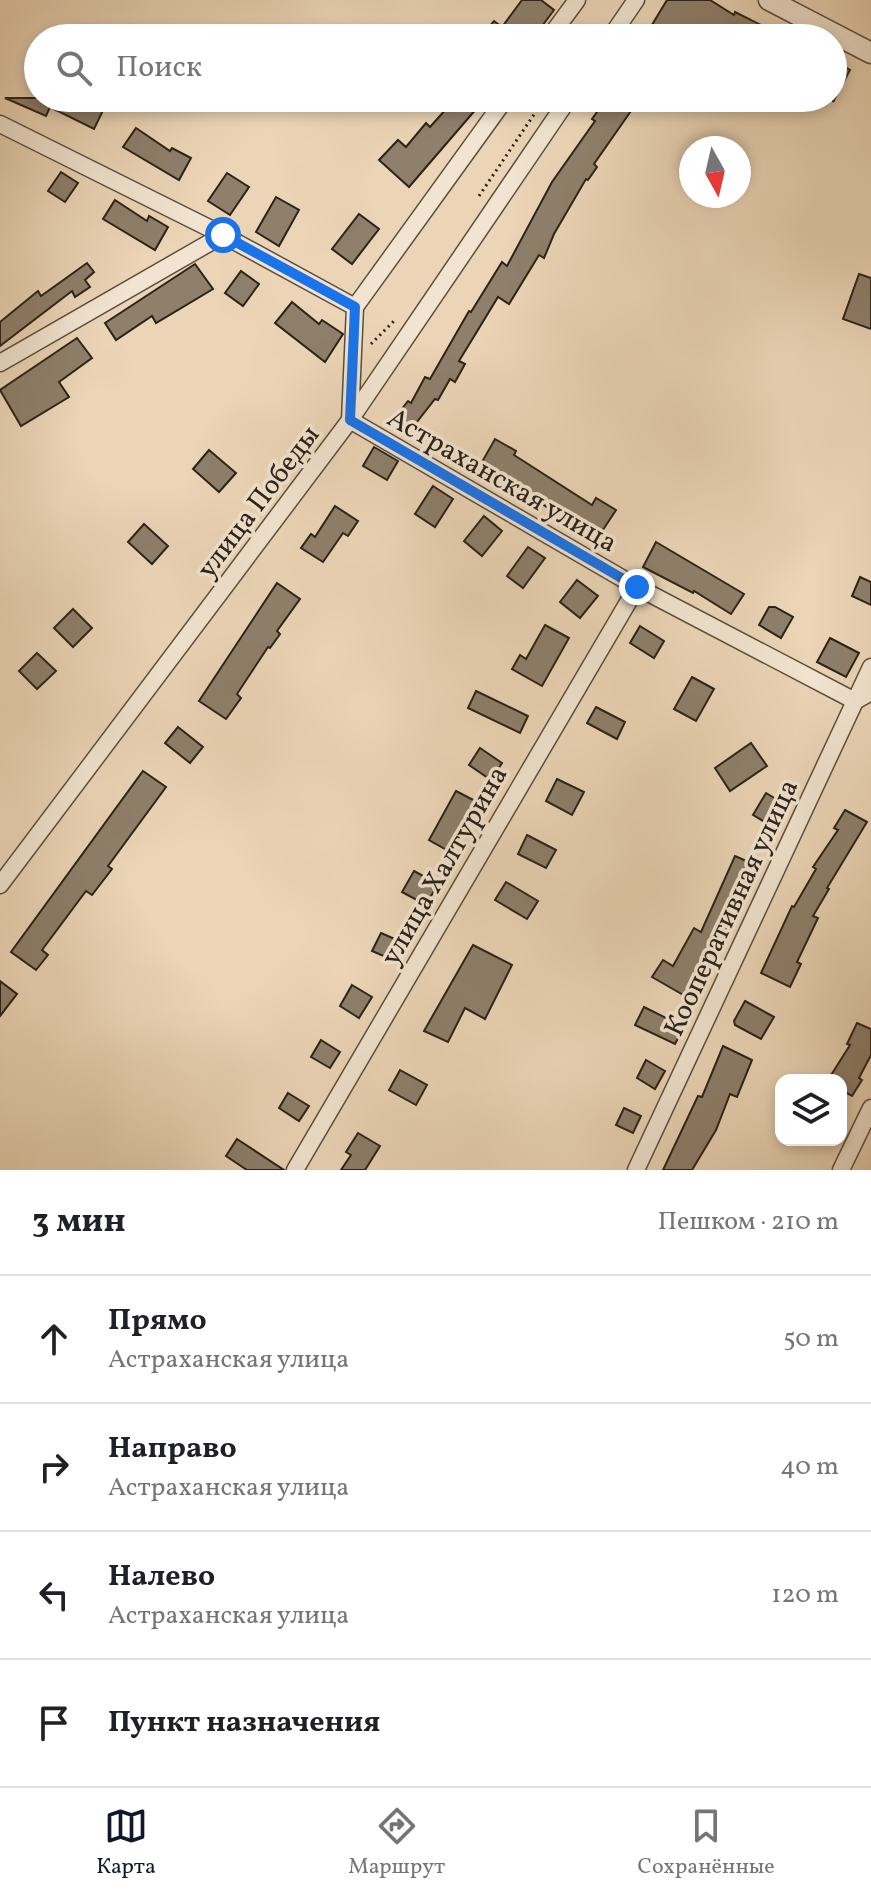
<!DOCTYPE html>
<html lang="ru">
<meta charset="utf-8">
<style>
:root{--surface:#fff;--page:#f6f6f6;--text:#202124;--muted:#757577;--line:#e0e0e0;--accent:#111827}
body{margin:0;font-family:Vollkorn,serif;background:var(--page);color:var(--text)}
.controls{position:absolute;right:24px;bottom:24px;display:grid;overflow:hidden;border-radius:16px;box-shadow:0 4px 12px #0003}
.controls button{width:72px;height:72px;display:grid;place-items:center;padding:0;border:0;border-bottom:2px solid var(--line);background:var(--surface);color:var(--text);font:40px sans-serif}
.compass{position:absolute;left:679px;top:136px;width:72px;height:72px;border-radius:50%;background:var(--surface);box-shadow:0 4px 12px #0003;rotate:172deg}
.stop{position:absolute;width:24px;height:24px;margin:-18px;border:6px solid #1a73e8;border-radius:50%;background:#fff}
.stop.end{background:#1a73e8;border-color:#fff;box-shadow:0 2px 8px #0008}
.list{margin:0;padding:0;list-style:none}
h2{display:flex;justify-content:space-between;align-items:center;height:104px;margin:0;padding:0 32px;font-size:34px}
h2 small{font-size:26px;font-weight:400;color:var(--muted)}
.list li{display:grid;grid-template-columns:52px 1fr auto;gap:24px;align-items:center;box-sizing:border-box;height:128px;padding:0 32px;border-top:2px solid var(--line)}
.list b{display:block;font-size:30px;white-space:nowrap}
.list p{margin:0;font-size:26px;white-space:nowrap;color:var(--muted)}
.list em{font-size:26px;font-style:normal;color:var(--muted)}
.icon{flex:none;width:44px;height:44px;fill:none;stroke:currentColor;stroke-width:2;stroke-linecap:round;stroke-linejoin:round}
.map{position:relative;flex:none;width:871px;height:1170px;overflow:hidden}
.search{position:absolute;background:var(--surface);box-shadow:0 4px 12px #0003;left:24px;right:24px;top:24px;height:88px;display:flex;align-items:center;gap:20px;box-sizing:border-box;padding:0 28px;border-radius:44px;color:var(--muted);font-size:30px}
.sheet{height:616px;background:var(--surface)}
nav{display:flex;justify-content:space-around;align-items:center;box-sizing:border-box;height:112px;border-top:2px solid var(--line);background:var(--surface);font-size:22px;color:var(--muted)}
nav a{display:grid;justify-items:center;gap:4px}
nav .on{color:var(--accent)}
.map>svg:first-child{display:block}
.building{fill:#8f7f6b;stroke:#2b2219;stroke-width:2}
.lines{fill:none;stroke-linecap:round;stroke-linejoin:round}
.minor-casing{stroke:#5b4f40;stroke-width:19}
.tertiary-casing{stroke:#5b4f40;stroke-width:23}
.path{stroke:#2b2219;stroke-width:3;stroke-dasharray:2 4;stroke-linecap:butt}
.minor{stroke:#f2e4d0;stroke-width:16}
.tertiary{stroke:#f2e4d0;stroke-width:20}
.route{stroke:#1a73e8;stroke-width:10}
.labels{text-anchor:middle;stroke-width:7;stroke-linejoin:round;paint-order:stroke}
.street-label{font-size:28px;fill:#2b2219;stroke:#f2e4d0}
</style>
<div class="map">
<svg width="871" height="1170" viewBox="0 0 871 1170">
<rect width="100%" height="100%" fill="#ebd5b6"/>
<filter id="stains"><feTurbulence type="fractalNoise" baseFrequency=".0025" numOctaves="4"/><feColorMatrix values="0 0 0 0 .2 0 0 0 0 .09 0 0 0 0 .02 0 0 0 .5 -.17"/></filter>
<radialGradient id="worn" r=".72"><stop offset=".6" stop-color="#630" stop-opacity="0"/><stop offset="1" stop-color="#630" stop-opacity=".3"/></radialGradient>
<g class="building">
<polygon points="522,0 541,0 554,10 533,38 480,38 494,21 502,27"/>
<polygon points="667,0 710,0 734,15 735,12 765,27 759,38 731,38 710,27 704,38 644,38"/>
<polygon points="833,60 850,70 833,102"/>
<polygon points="5,98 109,98 94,129 50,107 46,116"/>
<polygon points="456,98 466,98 477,108 409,187 379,160 398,140 406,147 426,123 430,127"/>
<polygon points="607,98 640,98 594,164 597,167 588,180 586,179 554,234 544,258 539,255 509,304 498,297 459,361 465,364 455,382 450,379 438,400 435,399 409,432 394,419 408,401 411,403 425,377 430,379 469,311 471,312 502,262 507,266 552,182 595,121 592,119"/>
<polygon points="136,128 170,151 172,148 191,158 179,180 123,147"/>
<polygon points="61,172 78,183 65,202 48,191"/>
<polygon points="227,173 249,187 230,215 208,201"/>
<polygon points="276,197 299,210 279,246 256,232"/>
<polygon points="115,200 147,221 149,216 168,227 155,250 103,219"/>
<polygon points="359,214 379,229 352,264 332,249"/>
<polygon points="87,263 94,272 85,280 90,287 75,297 72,291 0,346 0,322 38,291 41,296"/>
<polygon points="195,264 213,289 156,323 152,316 116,340 105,323"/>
<polygon points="241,271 259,284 243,306 225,293"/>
<polygon points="859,274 871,278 871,329 843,319"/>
<polygon points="292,302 319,324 322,320 343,334 325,362 275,323"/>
<polygon points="77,338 92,358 59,382 69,397 21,426 0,390"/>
<polygon points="495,439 516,451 514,455 592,505 596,498 616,510 597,539 534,499 478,469"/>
<polygon points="374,447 398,461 387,480 363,466"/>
<polygon points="209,450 236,473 219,492 193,469"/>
<polygon points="433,486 453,499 435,527 415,514"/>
<polygon points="335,506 358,521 348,536 343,533 323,562 301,548 311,534 315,537"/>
<polygon points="484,516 502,531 482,556 464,541"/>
<polygon points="144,524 168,546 152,564 128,542"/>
<polygon points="656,542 744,594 731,614 694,591 693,593 643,567"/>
<polygon points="528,547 545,558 523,588 507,576"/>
<polygon points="860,577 871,582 871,605 852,596"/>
<polygon points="577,580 598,596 580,618 560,602"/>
<polygon points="277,583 300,599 277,631 280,634 270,648 268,647 237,694 241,698 226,719 199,701"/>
<polygon points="769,607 775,607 793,617 781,638 759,625"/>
<polygon points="73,609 92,628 73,647 54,628"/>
<polygon points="545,625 569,638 542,686 512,669 520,655 526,659"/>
<polygon points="640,626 664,641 654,658 630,643"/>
<polygon points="830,638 859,653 846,677 817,662"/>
<polygon points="37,653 56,671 37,689 19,671"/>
<polygon points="692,677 714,689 696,721 674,709"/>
<polygon points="476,691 528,716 520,733 468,708"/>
<polygon points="596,707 625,722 617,739 587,723"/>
<polygon points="178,727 203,747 190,763 165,743"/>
<polygon points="751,743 767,766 730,791 715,768"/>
<polygon points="480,748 502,763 491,780 469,765"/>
<polygon points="143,771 166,787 108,866 112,869 92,895 86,891 42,950 48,955 36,970 11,952"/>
<polygon points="557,779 584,792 572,815 546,801"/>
<polygon points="456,791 479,803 452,853 429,840"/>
<polygon points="766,793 783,803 770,825 753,815"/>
<polygon points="845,810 867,822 827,888 829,889 813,916 818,918 797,962 801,964 790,987 761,973 792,906 794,907 816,869 813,867 838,830 834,828"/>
<polygon points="527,835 556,850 546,868 518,854"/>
<polygon points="735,856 753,864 735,902 740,904 723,944 692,1000 652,977 663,960 673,966 694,928 701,932"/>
<polygon points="414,871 438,884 426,905 402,892"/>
<polygon points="506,882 538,901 527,919 495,900"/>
<polygon points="381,933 404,943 395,961 372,951"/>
<polygon points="473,945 512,965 485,1019 465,1008 448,1042 424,1031"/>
<polygon points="0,981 17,994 0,1016"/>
<polygon points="352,985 372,997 359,1018 340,1006"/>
<polygon points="745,1001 774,1017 761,1039 735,1025 734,1021"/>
<polygon points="644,1007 684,1027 675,1044 635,1025"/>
<polygon points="857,1023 871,1029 871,1055 859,1078 862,1080 852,1096 841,1090 841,1080 828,1080 850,1045 847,1044"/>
<polygon points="321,1040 340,1052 330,1068 311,1057"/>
<polygon points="723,1046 752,1060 737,1097 730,1094 716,1130 692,1170 663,1170 698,1096 702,1097"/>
<polygon points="646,1060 665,1071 655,1089 637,1078"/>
<polygon points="400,1070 427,1085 416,1105 389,1090"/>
<polygon points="288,1093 309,1106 299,1121 279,1108"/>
<polygon points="624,1108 641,1116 633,1133 616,1125"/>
<polygon points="358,1133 380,1146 365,1170 341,1170 351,1155 346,1152"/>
<polygon points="237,1139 284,1170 247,1170 226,1156"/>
</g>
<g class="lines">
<g class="minor-casing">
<g id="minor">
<polyline points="549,38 577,0"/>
<polyline points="610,38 636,0"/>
<polyline points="0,124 223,235 355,307 350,420 637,587 855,701 871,692"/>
<polyline points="355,307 506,98"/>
<polyline points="0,363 223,235"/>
<polyline points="0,885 350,420 569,98"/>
<polyline points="295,1170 637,587"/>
<polyline points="636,1170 871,667"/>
<polyline points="841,1170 871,1108"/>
</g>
</g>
<g class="tertiary-casing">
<polyline id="tertiary" points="769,0 871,53"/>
</g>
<g class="path">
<polyline points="479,196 535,113"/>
<polyline points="371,344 394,321"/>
</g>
<use href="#minor" class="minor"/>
<use href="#tertiary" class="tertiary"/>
</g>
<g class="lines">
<polyline class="route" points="223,235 355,307 350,420 637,587"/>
</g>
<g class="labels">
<g class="street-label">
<text transform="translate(503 479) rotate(30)" y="10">Астраханская улица</text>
<text transform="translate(257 501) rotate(-53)" y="10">улица Победы</text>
<text transform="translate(443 865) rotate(-60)" y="10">улица Халтурина</text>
<text transform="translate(730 907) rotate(-65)" y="10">Кооперативная улица</text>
</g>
</g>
<rect width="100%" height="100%" filter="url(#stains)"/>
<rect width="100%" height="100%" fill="url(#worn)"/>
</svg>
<div class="controls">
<button><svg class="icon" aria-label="layers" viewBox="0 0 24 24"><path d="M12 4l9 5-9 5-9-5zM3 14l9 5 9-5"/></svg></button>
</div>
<svg class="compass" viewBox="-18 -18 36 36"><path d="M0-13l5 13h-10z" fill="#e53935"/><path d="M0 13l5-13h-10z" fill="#757577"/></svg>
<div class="stop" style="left:223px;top:235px"></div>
<div class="stop end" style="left:637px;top:587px"></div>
<div class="search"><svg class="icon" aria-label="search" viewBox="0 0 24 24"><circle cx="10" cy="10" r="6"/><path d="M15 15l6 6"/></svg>Поиск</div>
</div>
<section class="sheet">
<h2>3 мин<small>Пешком · 210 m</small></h2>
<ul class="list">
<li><svg class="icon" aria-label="ahead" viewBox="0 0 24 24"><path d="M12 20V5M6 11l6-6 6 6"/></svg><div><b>Прямо</b><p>Астраханская улица</p></div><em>50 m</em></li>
<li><svg class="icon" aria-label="right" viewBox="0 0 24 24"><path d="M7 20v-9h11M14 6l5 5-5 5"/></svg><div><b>Направо</b><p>Астраханская улица</p></div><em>40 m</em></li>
<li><svg class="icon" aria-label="left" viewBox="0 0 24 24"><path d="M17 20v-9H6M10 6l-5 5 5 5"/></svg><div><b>Налево</b><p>Астраханская улица</p></div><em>120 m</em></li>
<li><svg class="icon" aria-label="arrive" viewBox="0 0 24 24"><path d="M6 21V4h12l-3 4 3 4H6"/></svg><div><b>Пункт назначения</b></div></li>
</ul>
</section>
<nav>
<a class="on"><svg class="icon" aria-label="map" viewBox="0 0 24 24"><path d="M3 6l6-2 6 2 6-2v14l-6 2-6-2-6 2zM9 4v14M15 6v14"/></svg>Карта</a>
<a><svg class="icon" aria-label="directions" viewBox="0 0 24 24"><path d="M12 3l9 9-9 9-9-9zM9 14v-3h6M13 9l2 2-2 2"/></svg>Маршрут</a>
<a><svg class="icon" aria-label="saved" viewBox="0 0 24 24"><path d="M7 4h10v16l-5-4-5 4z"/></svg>Сохранённые</a>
</nav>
